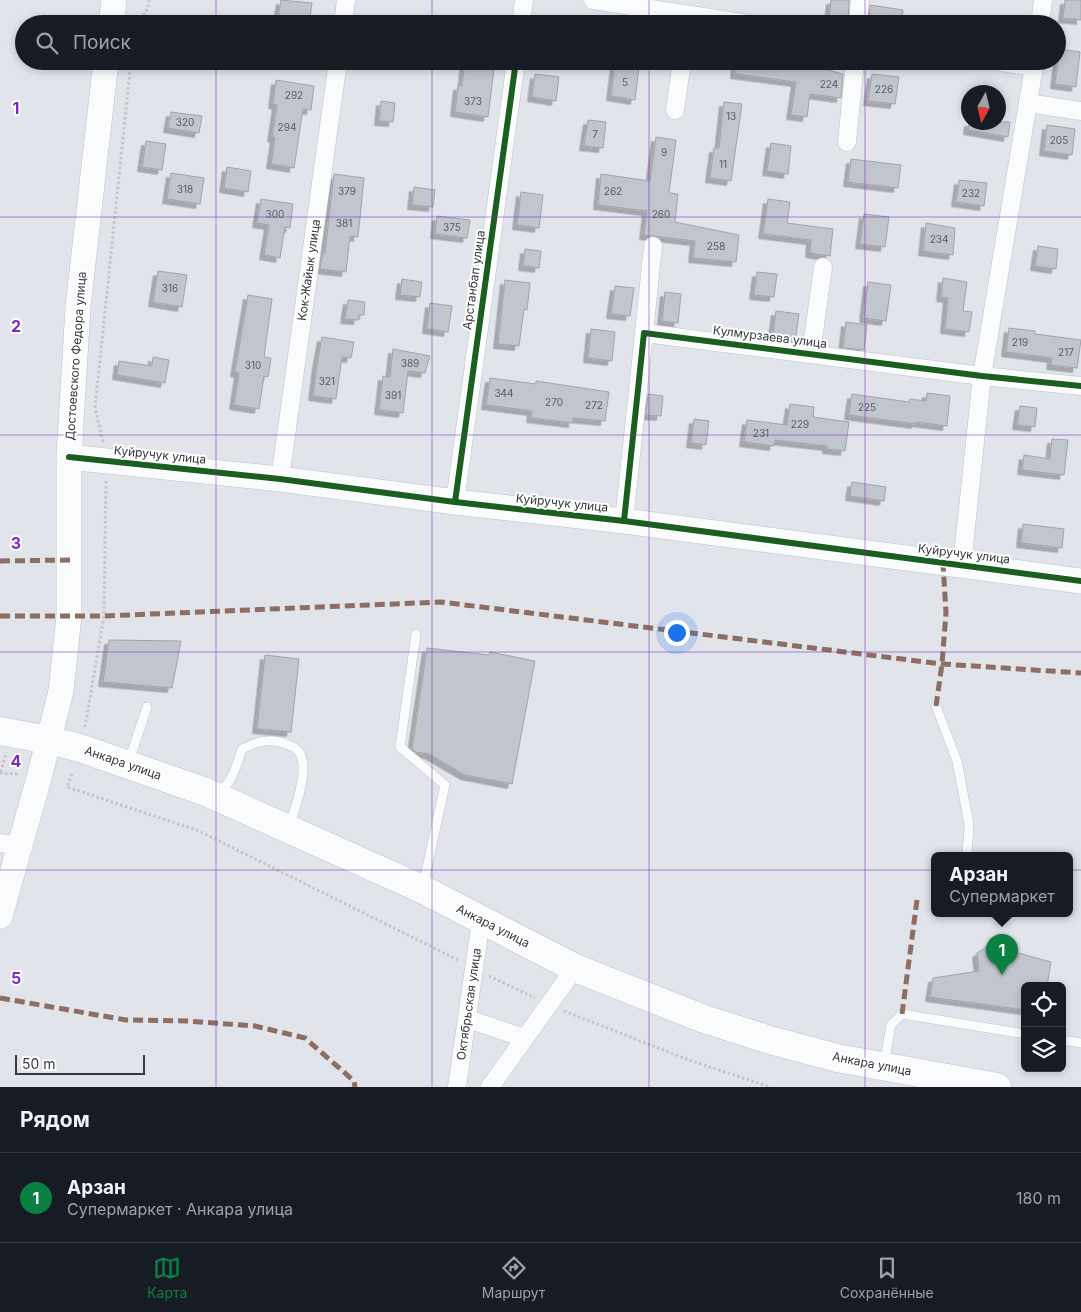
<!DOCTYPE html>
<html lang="ru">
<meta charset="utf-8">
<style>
:root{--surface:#171b24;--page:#242831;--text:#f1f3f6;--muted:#9ea1a6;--line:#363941;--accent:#0b8043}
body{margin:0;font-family:Inter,sans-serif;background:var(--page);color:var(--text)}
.controls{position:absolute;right:15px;bottom:15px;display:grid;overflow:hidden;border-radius:8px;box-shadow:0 2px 8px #0003}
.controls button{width:45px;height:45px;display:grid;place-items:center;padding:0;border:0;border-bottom:1px solid var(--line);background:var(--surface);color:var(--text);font:25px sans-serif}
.compass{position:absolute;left:961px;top:85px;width:45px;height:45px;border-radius:50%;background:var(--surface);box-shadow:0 2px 8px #0003;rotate:188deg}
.scale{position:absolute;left:15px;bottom:12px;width:130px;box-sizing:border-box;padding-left:5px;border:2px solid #36383c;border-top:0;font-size:14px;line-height:18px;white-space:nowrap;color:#36383c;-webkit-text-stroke:4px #fff;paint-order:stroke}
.you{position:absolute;left:676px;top:632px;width:18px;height:18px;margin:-12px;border:4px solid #fff;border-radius:50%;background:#1a73e8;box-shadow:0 0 0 8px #1a73e833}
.badge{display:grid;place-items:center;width:32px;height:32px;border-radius:50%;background:var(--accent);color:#fff;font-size:16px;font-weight:700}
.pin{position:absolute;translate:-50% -41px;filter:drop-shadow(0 1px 2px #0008)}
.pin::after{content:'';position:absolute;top:26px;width:18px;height:15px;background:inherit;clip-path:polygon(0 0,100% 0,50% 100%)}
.popup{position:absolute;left:931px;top:852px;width:142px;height:65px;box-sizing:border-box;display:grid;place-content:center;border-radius:8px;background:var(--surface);filter:drop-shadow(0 1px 4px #0005);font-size:16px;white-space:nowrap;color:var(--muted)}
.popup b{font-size:19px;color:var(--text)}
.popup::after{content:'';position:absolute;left:50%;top:100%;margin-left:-10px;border:10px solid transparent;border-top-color:var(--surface)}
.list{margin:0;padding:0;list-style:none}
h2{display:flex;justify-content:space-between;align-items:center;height:65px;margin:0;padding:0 20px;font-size:21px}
h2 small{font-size:16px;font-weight:400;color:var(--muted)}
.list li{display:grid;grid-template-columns:32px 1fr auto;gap:15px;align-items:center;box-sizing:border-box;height:90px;padding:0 20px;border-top:1px solid var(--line)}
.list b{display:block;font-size:19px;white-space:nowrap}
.list p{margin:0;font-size:16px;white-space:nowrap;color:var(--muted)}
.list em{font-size:16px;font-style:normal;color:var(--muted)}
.icon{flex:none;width:28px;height:28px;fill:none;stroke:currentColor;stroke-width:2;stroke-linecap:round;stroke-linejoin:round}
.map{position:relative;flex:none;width:1081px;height:1087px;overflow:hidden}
.search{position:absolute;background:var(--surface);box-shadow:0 2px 8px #0003;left:15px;right:15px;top:15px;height:55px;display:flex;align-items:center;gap:12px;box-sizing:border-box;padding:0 18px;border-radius:28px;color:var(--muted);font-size:19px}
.sheet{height:155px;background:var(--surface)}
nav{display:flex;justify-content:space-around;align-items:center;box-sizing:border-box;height:70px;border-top:1px solid var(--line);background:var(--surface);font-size:14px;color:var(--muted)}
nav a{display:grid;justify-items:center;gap:2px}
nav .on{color:var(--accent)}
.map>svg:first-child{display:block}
.building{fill:#c1c5cd;stroke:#a1a3a8;filter:url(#shadow)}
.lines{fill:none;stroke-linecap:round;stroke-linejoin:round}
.lane-casing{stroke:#bfc1c6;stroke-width:10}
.street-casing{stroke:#bfc1c6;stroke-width:19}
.secondary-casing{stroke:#bfc1c6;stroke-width:26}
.primary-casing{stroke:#bfc1c6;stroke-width:29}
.path{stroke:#c5c5c8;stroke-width:3;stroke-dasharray:2.5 2.5;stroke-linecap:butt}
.lane{stroke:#fafbfc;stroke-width:9}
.street{stroke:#fafbfc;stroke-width:18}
.secondary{stroke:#fafbfc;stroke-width:25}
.primary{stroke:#fafbfc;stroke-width:28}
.quiet{stroke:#8d6e63;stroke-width:5;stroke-dasharray:10 5;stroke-linecap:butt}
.cycleway-casing{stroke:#fff;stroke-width:9}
.cycleway{stroke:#1b5e20;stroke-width:6}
.grid{fill:none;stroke:#7b2cbf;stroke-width:1;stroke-opacity:0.55}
.labels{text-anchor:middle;stroke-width:4;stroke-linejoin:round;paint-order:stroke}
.number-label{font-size:10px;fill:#595b60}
.street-label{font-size:12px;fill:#36383c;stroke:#fff}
.grid-label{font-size:16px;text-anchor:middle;font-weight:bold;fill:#7b2cbf;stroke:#fff;stroke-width:4;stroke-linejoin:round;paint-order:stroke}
</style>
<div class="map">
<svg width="1081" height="1087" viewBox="0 0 1081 1087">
<defs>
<filter id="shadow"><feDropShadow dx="-4.5" dy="4.5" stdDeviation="0" flood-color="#0004"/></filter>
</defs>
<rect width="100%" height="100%" fill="#e1e4eb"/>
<g class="building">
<polygon points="281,0 312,3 309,24 278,19"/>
<polygon points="831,0 849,0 848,21 829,18"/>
<polygon points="1065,0 1081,0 1081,20 1063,18"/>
<polygon points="870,5 903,10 901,24 869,23"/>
<polygon points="1059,49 1080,52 1076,87 1055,84"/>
<polygon points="465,61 495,61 488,117 455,112 458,86 462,86"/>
<polygon points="736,61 793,61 843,74 841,98 810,94 807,117 791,115 796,82 735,74"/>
<polygon points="615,64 639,67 635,100 611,96"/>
<polygon points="535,74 559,77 556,101 532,97"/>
<polygon points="872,74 899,77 895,104 868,101"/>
<polygon points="276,80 314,86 311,110 303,109 294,168 271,164 275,138 272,137 277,105 273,104"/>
<polygon points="381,101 395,103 393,122 379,121"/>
<polygon points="724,102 742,104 731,181 710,178 714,148 719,148"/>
<polygon points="171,112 202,116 199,133 168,128"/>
<polygon points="588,120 606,122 603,148 584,146"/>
<polygon points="969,122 1010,122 1008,137 968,130"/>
<polygon points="1047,125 1075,129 1072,155 1044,151"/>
<polygon points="656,137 676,140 669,193 678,194 675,222 739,235 736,262 693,258 695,241 644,235 647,211 598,205 601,174 650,181"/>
<polygon points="146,141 166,144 162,170 142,167"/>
<polygon points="771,143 791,146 788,174 767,171"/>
<polygon points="851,159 901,165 898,188 848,182"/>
<polygon points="227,167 251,171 248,192 224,188"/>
<polygon points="171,173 204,178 200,204 167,199"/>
<polygon points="334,174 364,178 358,237 350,236 346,272 320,269 323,253 325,253"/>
<polygon points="959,180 987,183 984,206 956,202"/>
<polygon points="414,187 435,190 433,207 412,205"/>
<polygon points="521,192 543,195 539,228 517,225"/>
<polygon points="261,199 293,204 290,228 285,227 280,258 264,255 269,225 257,223"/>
<polygon points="768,199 790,202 787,223 833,229 830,256 810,253 811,240 763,234"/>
<polygon points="864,214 889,217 885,247 860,244"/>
<polygon points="437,216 470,220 467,238 435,234"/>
<polygon points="926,223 955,228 953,255 923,251"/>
<polygon points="1038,246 1058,249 1056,269 1035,266"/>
<polygon points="525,249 541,251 539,268 523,266"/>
<polygon points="158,271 187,275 182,307 153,302"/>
<polygon points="757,272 777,274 774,297 754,295"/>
<polygon points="943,278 967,282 963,311 972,312 969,332 945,329 948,298 941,297"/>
<polygon points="402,279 422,282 420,297 400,295"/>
<polygon points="505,280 530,283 527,310 524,309 519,346 498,344"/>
<polygon points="868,282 891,285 886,321 864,318"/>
<polygon points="615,286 634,288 630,316 611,314"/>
<polygon points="665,292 681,294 678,323 662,321"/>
<polygon points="248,295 272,299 264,357 271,358 268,377 264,376 259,409 234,405 239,373 235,372"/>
<polygon points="348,300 365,302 364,315 359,315 358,320 345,319"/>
<polygon points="430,303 452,306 448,332 427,329"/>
<polygon points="776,311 799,314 795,342 772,339"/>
<polygon points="846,322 867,325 864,350 843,348"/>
<polygon points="1009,328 1035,331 1035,334 1081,340 1077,368 1051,365 1052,358 1006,352"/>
<polygon points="591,329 615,332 612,361 588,358"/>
<polygon points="322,337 354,342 351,358 342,357 336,399 313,396 317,364"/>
<polygon points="393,349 430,356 425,373 408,371 403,413 379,410 383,376 390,377"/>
<polygon points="153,357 169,360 165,383 117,375 119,361 152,366"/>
<polygon points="490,378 536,384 536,381 609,392 605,421 573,418 573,423 531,418 532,411 486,405"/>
<polygon points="927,393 950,396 947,426 916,422 916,424 849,415 852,394 909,402 910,399 926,401"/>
<polygon points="648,394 663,396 661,416 646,415"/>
<polygon points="790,404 814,407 813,417 849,422 845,451 827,449 827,446 775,440 774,446 744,442 747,420 787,425"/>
<polygon points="1020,406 1037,408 1035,427 1017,425"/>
<polygon points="694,419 709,421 706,445 691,443"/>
<polygon points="1052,439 1068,440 1064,475 1022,470 1024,455 1050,459"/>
<polygon points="852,482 886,487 884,501 850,496"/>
<polygon points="1023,524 1064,529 1062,548 1021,543"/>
<polygon points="109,640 181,641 172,688 103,682"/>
<polygon points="427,648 489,655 490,652 535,661 512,784 465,775 429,754 416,752 412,749"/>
<polygon points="265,655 299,659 291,732 257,729"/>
<polygon points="989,945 1051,962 1047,986 1025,986 1025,1010 930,997 933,978 979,971 977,953"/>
</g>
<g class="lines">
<g class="lane-casing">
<g id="lane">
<polyline points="416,634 400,747 445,785 423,886"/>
<polyline points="936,706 957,761 969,824 967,856"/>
<polyline points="129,761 147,707"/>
<path d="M217,793C233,783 236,766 242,749C256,742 270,737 286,744C289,745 294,747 296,749C313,762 295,809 289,827"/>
<polyline points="1062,1040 1081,1043"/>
<polyline points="884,1064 891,1025 902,1014 1025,1034"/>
</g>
</g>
<g class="street-casing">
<g id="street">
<polyline points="593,0 749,24"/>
<polyline points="343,24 346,0"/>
<polyline points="521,24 524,0"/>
<polyline points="858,24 860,0"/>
<polyline points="1040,24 1043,0"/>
<polyline points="995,61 1034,67"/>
<polyline points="1028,103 1081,111"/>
<polyline points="675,110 682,61"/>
<polyline points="847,142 855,61"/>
<polyline points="644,333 653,246"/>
<polyline points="811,354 823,267"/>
<polyline points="280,479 338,61"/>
<polyline points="455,502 516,61"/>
<polyline points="624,521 644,333 982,376 1081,386"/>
<polyline points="962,565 982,376 1035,61"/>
<polyline points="0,843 19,846"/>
<polyline points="468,1019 524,1038"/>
<polyline points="457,1087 481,920"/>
<polyline points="490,1087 575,968"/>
</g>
</g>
<g class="secondary-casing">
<g id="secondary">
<polyline points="111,24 114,0"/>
<polyline points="69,457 280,479 455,502 624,521 1081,581"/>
<polyline points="0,916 39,778 61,691 69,616 69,457 78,307 106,61"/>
</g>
</g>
<g class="primary-casing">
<polyline id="primary" points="0,731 49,740 80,748 206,792 422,889 575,968 704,1019 770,1040 837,1058 997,1087"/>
</g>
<g class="path">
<polyline points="138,24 148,8 149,0"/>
<polyline points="103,442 95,408 131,61"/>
<polyline points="85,727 104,616 106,480"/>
<polyline points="1,772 6,752"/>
<polyline points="0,773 19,774"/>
<polyline points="72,774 67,787 199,831 458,960"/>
<polyline points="489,976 535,998"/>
<polyline points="564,1011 689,1060 770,1087"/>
</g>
<use href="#lane" class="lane"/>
<use href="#street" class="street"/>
<use href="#secondary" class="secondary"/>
<use href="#primary" class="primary"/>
<g class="quiet">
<polyline points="0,561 70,560"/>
<polyline points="0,616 104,616 441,602 942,664 1081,673"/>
<polyline points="936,706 942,664 946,613 943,563"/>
<polyline points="0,998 126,1020 187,1021 255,1026 305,1038 354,1081 355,1087"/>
<polyline points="902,1014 917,900"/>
</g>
<g class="cycleway-casing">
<g id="cycleway">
<polyline points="69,457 280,479 455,502 624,521 1081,581"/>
<polyline points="455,502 516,61"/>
<polyline points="624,521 644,333 982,376 1081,386"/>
</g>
</g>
<use href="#cycleway" class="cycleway"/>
</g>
<path class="grid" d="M216,0V24M432,0V24M649,0V24M865,0V24M216,61V1087M432,61V1087M649,61V1087M865,61V1087M0,217H1081M0,435H1081M0,652H1081M0,870H1081"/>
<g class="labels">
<g class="number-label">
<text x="625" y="86">5</text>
<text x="829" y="88">224</text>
<text x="884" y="93">226</text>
<text x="294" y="99">292</text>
<text x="473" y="105">373</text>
<text x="731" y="120">13</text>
<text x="185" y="126">320</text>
<text x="287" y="131">294</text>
<text x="595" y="138">7</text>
<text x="1059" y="144">205</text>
<text x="664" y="156">9</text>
<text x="723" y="168">11</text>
<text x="185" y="193">318</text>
<text x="347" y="195">379</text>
<text x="613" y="195">262</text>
<text x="971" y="197">232</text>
<text x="275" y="218">300</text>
<text x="661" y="218">260</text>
<text x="344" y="227">381</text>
<text x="452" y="231">375</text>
<text x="939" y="243">234</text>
<text x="716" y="250">258</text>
<text x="170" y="292">316</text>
<text x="1020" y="346">219</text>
<text x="1066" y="356">217</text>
<text x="410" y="367">389</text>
<text x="253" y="369">310</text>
<text x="327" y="385">321</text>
<text x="504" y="397">344</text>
<text x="393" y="399">391</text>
<text x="554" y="406">270</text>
<text x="594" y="409">272</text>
<text x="867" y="411">225</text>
<text x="800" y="428">229</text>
<text x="761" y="437">231</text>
</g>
<g class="street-label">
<text transform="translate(309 270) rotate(-82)" y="4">Кок-Жайык улица</text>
<text transform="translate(474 280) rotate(-82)" y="4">Арстанбап улица</text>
<text transform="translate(770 337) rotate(7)" y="4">Кулмурзаева улица</text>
<text transform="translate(76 356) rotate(-86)" y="4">Достоевского Федора улица</text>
<text transform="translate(160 455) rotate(6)" y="4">Куйручук улица</text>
<text transform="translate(562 503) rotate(6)" y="4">Куйручук улица</text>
<text transform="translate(964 554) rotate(7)" y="4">Куйручук улица</text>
<text transform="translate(123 763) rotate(19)" y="4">Анкара улица</text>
<text transform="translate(493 926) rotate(27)" y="4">Анкара улица</text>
<text transform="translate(469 1004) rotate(-82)" y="4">Октябрьская улица</text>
<text transform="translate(872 1064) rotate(11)" y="4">Анкара улица</text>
</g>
</g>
<g class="grid-label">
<text x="16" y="114">1</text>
<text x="16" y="332">2</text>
<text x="16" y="549">3</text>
<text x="16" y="767">4</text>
<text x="16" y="984">5</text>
</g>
</svg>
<div class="controls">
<button><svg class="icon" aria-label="locate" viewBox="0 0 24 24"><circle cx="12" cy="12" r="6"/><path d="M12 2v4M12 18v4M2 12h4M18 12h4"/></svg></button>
<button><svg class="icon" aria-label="layers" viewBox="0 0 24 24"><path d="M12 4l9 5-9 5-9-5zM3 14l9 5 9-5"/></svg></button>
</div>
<svg class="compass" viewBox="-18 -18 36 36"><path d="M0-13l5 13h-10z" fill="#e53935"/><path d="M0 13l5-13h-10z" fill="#9ea1a6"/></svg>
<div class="scale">50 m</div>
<div class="you"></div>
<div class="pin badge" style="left:1002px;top:975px">1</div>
<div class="popup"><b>Арзан</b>Супермаркет</div>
<div class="search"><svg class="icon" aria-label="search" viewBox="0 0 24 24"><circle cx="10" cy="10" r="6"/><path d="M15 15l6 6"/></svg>Поиск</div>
</div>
<section class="sheet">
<h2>Рядом<small></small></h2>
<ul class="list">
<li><span class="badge">1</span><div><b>Арзан</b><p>Супермаркет · Анкара улица</p></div><em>180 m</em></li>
</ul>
</section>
<nav>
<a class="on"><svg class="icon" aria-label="map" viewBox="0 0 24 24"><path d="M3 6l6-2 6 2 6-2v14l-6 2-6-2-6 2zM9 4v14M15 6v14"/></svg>Карта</a>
<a><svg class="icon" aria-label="directions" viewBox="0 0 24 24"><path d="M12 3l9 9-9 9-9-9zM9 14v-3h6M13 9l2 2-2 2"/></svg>Маршрут</a>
<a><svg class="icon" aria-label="saved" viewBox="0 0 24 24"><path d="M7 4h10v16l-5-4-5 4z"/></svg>Сохранённые</a>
</nav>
